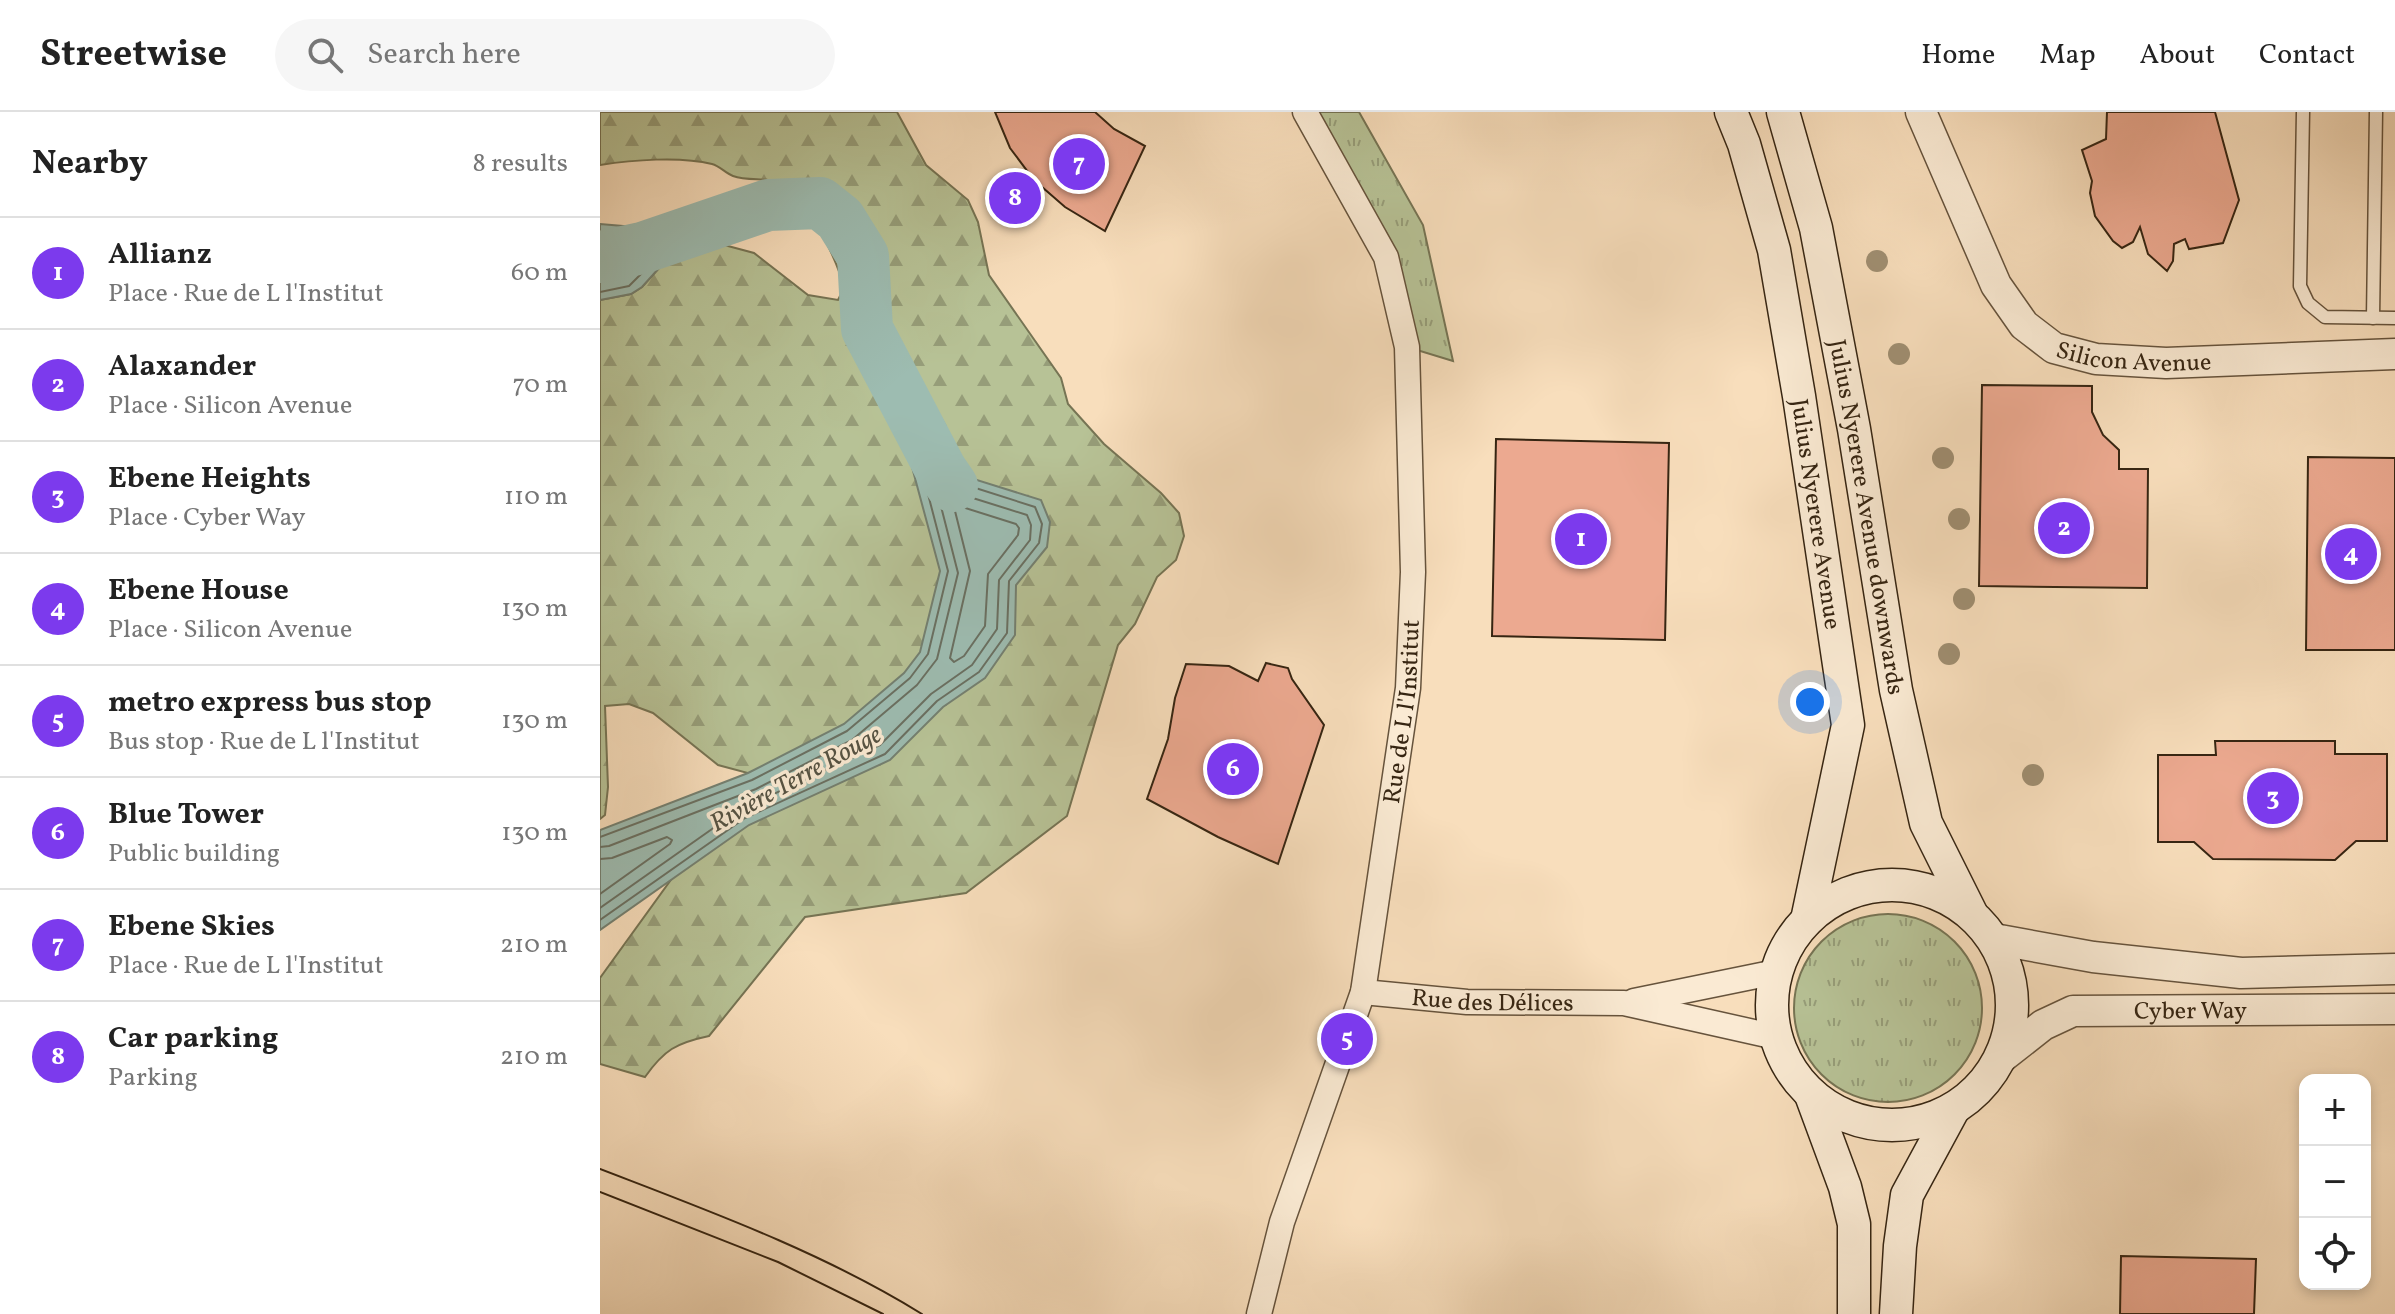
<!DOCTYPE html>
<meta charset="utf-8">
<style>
:root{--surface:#fff;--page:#f6f6f6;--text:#222;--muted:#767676;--line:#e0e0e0;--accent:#7c3aed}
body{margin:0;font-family:Vollkorn,serif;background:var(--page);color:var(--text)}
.controls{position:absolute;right:24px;bottom:24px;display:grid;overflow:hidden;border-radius:16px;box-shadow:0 4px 12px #0003}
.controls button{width:72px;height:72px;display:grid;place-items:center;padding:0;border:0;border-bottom:2px solid var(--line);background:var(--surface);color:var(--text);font:40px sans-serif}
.you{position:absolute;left:1210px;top:590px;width:28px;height:28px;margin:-20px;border:6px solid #fff;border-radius:50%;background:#1a73e8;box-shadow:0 0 0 12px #1a73e833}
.badge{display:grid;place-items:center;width:52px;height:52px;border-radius:50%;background:var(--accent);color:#fff;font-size:26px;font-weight:700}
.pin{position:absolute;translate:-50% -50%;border:4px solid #fff;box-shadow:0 2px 8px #0006}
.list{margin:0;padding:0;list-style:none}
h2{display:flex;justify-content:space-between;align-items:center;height:104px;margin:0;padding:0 32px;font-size:34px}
h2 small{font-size:26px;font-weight:400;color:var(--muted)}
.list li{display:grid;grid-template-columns:52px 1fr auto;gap:24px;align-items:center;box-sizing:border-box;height:112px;padding:0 32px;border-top:2px solid var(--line)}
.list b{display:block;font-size:30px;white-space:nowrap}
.list p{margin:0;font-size:26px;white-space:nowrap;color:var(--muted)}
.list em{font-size:26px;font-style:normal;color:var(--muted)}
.icon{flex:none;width:44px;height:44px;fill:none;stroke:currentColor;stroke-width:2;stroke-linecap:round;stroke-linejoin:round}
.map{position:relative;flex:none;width:1795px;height:1202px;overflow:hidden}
header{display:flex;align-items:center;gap:48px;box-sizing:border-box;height:112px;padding:0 40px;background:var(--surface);border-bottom:2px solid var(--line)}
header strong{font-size:38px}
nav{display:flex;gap:44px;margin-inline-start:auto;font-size:28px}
.search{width:560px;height:72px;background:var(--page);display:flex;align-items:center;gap:20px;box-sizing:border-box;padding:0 28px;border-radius:44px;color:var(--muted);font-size:30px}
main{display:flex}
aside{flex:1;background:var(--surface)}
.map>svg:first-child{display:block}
.grass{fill:url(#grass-tufts);stroke:#767454;stroke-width:2}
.forest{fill:url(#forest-firs);stroke:#767454;stroke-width:2}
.water{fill:#9dbcb1;stroke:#748071;stroke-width:2}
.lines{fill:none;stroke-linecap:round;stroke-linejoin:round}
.shore{stroke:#6a7062;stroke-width:2}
.river{stroke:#9dbcb1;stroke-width:52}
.building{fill:#eca990;stroke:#362512;stroke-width:2}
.service-casing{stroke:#66533c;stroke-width:15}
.minor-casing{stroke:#66533c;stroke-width:27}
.tertiary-casing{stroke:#66533c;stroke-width:33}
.secondary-casing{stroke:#362512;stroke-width:35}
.service{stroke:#faead3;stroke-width:12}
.minor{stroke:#faead3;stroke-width:24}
.tertiary{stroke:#faead3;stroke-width:30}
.secondary{stroke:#faead3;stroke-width:32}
.tram{stroke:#362512;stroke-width:2}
.tree{fill:#9f8e71}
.labels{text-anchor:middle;stroke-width:7;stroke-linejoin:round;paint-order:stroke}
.street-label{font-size:24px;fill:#362512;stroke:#faead3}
.water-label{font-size:26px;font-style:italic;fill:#555242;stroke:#faead3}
</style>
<header>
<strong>Streetwise</strong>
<div class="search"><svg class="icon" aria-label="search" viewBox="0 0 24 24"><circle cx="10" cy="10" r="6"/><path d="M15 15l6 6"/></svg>Search here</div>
<nav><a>Home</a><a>Map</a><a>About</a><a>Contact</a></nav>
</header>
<main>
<aside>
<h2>Nearby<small>8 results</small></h2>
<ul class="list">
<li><span class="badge">1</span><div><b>Allianz</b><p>Place · Rue de L l'Institut</p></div><em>60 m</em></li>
<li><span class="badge">2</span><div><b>Alaxander</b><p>Place · Silicon Avenue</p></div><em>70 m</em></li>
<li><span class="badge">3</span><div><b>Ebene Heights</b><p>Place · Cyber Way</p></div><em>110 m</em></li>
<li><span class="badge">4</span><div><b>Ebene House</b><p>Place · Silicon Avenue</p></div><em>130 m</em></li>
<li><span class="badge">5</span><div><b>metro express bus stop</b><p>Bus stop · Rue de L l'Institut</p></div><em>130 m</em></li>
<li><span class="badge">6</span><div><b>Blue Tower</b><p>Public building</p></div><em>130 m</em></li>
<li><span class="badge">7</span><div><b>Ebene Skies</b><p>Place · Rue de L l'Institut</p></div><em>210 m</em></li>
<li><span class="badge">8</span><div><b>Car parking</b><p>Parking</p></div><em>210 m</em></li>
</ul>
</aside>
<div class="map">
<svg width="1795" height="1202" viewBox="0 0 1795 1202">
<defs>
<pattern id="grass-tufts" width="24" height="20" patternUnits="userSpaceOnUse" patternTransform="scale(2)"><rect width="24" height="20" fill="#b7c296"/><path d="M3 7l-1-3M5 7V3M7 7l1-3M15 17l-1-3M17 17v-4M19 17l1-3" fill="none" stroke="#969d79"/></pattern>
<pattern id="forest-firs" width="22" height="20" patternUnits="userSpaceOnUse" patternTransform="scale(2)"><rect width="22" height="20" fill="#b7c296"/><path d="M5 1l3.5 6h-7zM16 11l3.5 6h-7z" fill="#969d79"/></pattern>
</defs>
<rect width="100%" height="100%" fill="#f8debc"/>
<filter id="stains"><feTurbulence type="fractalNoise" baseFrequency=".0025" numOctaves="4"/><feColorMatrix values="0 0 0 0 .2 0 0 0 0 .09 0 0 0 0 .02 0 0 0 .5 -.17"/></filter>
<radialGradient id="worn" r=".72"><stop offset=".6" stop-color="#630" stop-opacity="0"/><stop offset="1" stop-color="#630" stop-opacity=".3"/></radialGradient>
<g class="grass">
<polygon points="705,0 759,0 823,113 853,249 807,235 786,145"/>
<circle cx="1288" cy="896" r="94"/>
</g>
<path class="forest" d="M0,0H297L326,53L368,88L378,110L389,163L461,266L468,292L504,332L561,381L579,401L584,424L576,448L557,465L535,512L518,533L467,704L366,781L205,805L109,924C76,931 64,938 45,965L0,952V866L148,661L118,653L53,601L29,592L5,594L8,675L5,703L0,707V188L31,182L42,175L68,146L102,127L154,141L208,183L238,188L244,176C238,150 212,97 192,78C177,62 152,71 133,64C125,61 120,54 112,52C80,44 32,48 0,53Z"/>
<g class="water">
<polygon points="77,105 90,106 101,113 102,127 68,146 42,175 31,182 0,188 0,112 35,115"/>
<polygon points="322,307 367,365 441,388 450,410 447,435 416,473 415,523 385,566 343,595 290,648 149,713 0,818 0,718 148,661 244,612 304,561 320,540 340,459 305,329"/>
</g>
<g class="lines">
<g class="shore">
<polyline points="0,120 36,123 77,113 88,114 93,120 63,140 29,174 0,180"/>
<polyline points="0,130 35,133 48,131 52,135 29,161 0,169"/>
<polygon points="359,394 416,412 419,416 418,423 388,462 385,514 364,544 354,550 350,546 370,459 355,399"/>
<polyline points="0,725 152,668 247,619 310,566 328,542 348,459 315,332 320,323 325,324 363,372 435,395 442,412 439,431 409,469 407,521 379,560 337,589 285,642 145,706 0,808"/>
<polyline points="0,735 9,734 156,677 252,628 317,573 337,547 358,461 333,363 335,359 340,359 360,382 427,403 431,413 430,428 399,468 397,517 372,553 331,582 280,633 139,698 0,796"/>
<polyline points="0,747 12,746 67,725 72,728 70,732 0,782"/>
</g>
<polyline class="river" points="0,145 42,136 168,93 220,91 240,107 263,144 267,217 341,358 352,374"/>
</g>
<g class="building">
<polygon points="395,0 495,0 514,17 545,34 505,119 465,95 434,68 410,36"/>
<polygon points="1507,0 1615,0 1639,88 1623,131 1589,137 1585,127 1574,132 1573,149 1567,159 1548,142 1540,115 1533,130 1522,136 1513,129 1495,104 1490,81 1492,69 1482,38 1506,27"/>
<polygon points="1382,273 1492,274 1492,300 1503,323 1519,338 1519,357 1548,357 1547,476 1379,474"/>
<polygon points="896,327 1069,331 1065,528 892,524"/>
<polygon points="1708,345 1795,346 1795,538 1706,538"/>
<polygon points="666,551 688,556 692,567 724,613 678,752 618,725 547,687 568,627 575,586 586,552 629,554 658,569"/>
<polygon points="1615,629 1735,629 1735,642 1787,642 1787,729 1756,729 1735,748 1613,747 1594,730 1558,730 1558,643 1616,643"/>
<polygon points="1521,1144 1656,1147 1654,1202 1520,1202"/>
</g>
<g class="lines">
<g class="service-casing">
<g id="service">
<polyline points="1703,0 1700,174 1708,191 1725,205 1795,206"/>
<polyline points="1773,206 1776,0"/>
</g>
</g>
<g class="minor-casing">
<g id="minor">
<path id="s1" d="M763,880L867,890L1024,891L1176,925"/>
<polyline points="1034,889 1176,860"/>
<path id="s2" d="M659,1202L682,1110L763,880L808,576L813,460L807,235L786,145L705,0"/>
</g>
</g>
<g class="tertiary-casing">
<g id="tertiary">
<path id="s3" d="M1321,0L1396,173L1424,213L1454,236L1496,247L1566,251L1795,242"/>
<polyline points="1394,827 1493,845 1641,861 1795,857"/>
<path id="s4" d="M1401,946L1443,913L1473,899L1795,897"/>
</g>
</g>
<g class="secondary-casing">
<g id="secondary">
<path id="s5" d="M1131,0L1144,32L1174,138L1199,284L1248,613L1207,808"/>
<path id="s6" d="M1183,0L1216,116L1254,317L1296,578L1326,711L1371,801"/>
<circle cx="1292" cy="893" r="120"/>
<polyline points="1211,983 1245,1075 1254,1112 1254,1202"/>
<polyline points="1296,1202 1300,1134 1307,1083 1353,998"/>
</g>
</g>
<use href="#service" class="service"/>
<use href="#minor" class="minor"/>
<use href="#tertiary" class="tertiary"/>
<use href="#secondary" class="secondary"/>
<g class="tram">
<path d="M0,1057C109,1099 222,1140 322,1202"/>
<polyline points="0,1080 178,1150 283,1202"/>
</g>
</g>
<g class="tree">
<circle cx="1277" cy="149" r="11"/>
<circle cx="1299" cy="242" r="11"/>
<circle cx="1343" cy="346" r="11"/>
<circle cx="1359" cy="407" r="11"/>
<circle cx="1364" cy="487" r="11"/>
<circle cx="1349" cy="542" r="11"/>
<circle cx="1433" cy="663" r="11"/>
</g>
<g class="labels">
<g class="street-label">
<text dy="8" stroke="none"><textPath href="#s3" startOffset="356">Silicon Avenue</textPath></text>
<text dy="8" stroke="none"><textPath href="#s5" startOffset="412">Julius Nyerere Avenue</textPath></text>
<text dy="8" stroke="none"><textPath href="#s6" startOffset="414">Julius Nyerere Avenue downwards</textPath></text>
<text dy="8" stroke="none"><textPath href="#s2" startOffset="622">Rue de L l'Institut</textPath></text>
<text dy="8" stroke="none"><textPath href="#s1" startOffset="130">Rue des Délices</textPath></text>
<text dy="8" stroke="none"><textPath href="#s4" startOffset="204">Cyber Way</textPath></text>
</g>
<g class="water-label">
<text transform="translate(195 666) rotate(-29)" y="9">Rivière Terre Rouge</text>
</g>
</g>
<rect width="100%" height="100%" filter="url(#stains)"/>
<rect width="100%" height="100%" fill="url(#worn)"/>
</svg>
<div class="controls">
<button>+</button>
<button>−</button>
<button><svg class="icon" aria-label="locate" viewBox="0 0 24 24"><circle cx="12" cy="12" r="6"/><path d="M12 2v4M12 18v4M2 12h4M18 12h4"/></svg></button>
</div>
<div class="you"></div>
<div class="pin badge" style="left:981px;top:427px">1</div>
<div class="pin badge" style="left:1464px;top:416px">2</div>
<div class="pin badge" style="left:1673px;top:686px">3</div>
<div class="pin badge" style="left:1751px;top:442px">4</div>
<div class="pin badge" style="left:747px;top:927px">5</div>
<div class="pin badge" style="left:633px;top:657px">6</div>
<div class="pin badge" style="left:479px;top:52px">7</div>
<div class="pin badge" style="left:415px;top:86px">8</div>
</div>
</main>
